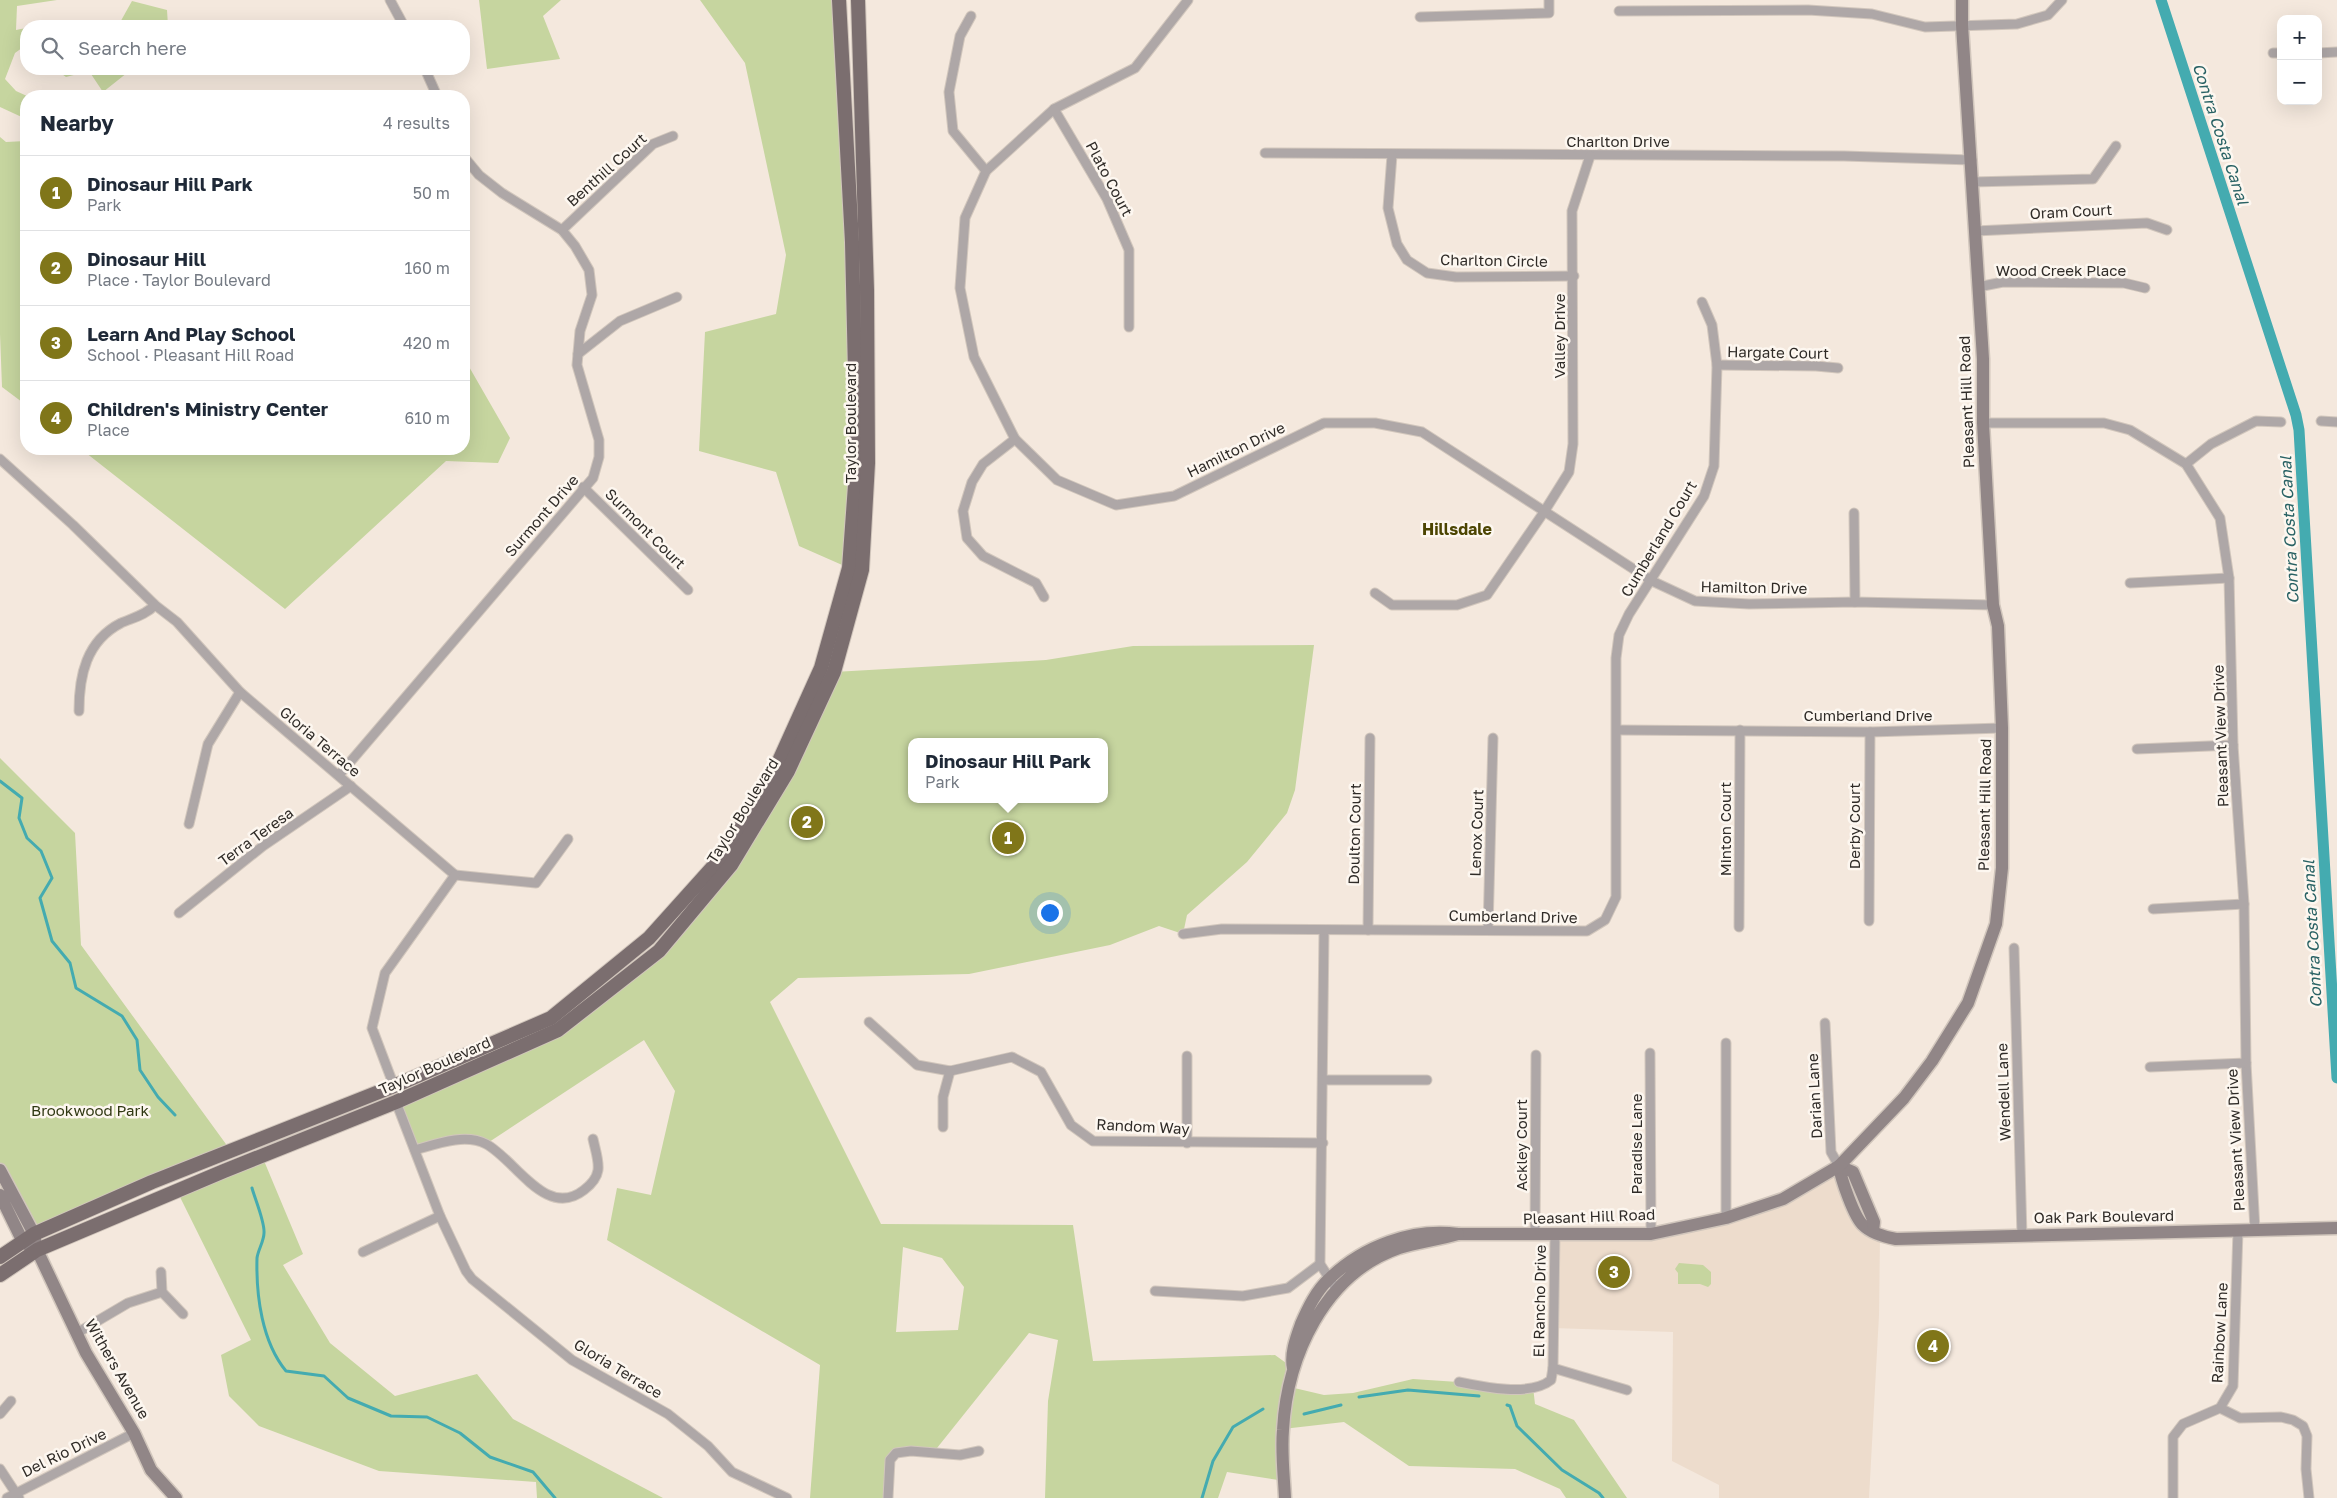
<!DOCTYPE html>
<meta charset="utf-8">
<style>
:root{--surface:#fff;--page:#f6f6f7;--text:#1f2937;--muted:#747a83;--line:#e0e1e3;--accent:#807619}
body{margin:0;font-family:"Golos Text",sans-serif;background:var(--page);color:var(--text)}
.controls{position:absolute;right:15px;top:15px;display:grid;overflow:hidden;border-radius:10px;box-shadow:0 5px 20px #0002}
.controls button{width:45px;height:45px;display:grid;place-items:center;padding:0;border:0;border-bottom:1px solid var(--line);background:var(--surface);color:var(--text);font:25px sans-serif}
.you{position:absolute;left:1049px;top:912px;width:18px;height:18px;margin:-12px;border:4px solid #fff;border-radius:50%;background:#1a73e8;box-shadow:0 0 0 8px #1a73e833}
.badge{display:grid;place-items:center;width:32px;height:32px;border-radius:50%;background:var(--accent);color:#fff;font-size:16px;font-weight:700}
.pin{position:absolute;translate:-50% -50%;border:2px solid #fff;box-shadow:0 1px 5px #0006}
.popup{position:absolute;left:908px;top:738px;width:200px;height:65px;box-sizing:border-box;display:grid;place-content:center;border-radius:10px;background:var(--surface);filter:drop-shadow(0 1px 4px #0005);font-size:16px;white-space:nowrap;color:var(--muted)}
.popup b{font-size:19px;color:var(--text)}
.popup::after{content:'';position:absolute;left:50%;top:100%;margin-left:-10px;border:10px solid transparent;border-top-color:var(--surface)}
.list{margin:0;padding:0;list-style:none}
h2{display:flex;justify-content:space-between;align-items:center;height:65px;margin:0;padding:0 20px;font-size:21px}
h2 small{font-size:16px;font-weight:400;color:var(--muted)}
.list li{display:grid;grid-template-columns:32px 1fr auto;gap:15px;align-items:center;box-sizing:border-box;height:75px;padding:0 20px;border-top:1px solid var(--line)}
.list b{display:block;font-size:19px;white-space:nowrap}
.list p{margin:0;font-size:16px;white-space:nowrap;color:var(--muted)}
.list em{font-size:16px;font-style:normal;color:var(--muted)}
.icon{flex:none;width:28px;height:28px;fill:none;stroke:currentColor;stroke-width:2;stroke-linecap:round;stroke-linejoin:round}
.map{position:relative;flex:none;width:2337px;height:1498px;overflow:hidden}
.search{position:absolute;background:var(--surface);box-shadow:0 5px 20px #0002;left:20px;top:20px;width:450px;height:55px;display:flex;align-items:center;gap:12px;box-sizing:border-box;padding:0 18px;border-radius:20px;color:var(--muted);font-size:19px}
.panel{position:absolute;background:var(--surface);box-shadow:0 5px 20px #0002;left:20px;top:90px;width:450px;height:365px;border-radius:20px}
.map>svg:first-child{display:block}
.built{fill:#eddccc}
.green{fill:#c6d59f;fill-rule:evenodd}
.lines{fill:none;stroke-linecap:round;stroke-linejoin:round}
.stream{stroke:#44abb0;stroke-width:3}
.canal{stroke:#44abb0;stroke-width:11}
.street-casing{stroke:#d1c6bc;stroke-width:11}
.secondary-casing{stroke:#d1c6bc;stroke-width:15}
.primary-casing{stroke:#d1c6bc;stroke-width:16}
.street{stroke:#aea7a7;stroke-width:9}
.secondary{stroke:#918687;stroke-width:12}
.primary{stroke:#7b6e6f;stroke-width:14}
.labels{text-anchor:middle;stroke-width:5;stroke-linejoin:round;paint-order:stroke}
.street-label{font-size:15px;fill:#302c28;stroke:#fdf7f0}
.park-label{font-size:15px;fill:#303813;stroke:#fdf7f0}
.water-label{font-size:16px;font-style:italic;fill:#296264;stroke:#fdf7f0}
.neighbourhood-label{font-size:16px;font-weight:bold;fill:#4c4502;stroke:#fdf7f0}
</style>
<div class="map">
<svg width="2337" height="1498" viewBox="0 0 2337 1498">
<rect width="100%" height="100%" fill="#f4e8dd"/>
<polygon class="built" points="1839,1166 1862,1225 1880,1235 1879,1315 1869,1498 1719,1498 1719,1485 1672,1461 1673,1332 1553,1328 1558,1236 1651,1234 1783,1199"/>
<g class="green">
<polygon points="0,0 57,0 17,6 16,30 26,28 26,45 15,53 5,79 16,91 27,96 26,119 0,107"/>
<polygon points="479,0 561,0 543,16 560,59 487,69"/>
<polygon points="700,0 839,0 857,458 849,568 799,546 776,472 699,451 705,332 776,314 786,255 745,63"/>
<polygon points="132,1 167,10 168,26 118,26"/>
<polygon points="55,69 132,69 103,92 89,71 66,77"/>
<polygon points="0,137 6,142 26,141 26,405 2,387 0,334"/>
<polygon points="464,358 510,438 498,463 446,461 285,609 81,449 464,449"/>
<path d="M1314,645L1295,790L1287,813L1247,862L1187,915L1183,934L1159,926L1110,945L969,974L798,978L770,1002L881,1224L1073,1225L1093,1361L1275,1355L1293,1368L1290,1387L1324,1395L1353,1393L1413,1379L1533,1387L1535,1404L1574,1420L1627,1498H1566L1560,1489L1515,1469L1409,1466L1344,1422L1283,1429L1285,1481L1227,1472L1218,1498H1045L1048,1401L1058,1340L1029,1333L933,1453L911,1451L890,1460L888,1498H810L820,1365L607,1240L617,1188L651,1195L675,1091L644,1040L486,1144L469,1140L415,1150L396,1102L558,1029L659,951L732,865L834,672L1046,660L1133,646ZM912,742H1104V799H912ZM903,1247L942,1258L964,1287L958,1330L896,1332Z"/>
<polygon points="0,758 75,833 81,945 231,1151 34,1234 0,1170"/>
<polygon points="262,1156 303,1254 283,1265 330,1343 395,1396 477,1374 513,1419 663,1498 537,1498 536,1482 379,1471 259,1426 229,1396 221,1355 251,1340 177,1191"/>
<polygon points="1679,1263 1703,1265 1711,1272 1711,1284 1708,1287 1700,1284 1678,1284 1678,1273 1675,1269"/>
</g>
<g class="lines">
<g class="stream">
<polyline points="0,781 22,798 19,818 27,838 41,851 52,878 40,898 52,941 70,963 76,988 122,1016 137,1040 140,1070 158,1097 175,1115"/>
<path d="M252,1188C255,1199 265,1222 264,1233C264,1241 258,1250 257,1258C256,1296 262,1342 286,1371L324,1376L348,1398L391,1416L427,1417L460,1433L490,1457L533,1472L555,1498"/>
<polyline points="1359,1397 1408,1390 1479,1396"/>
<polyline points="1507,1405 1510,1406 1517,1426 1562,1470 1599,1493 1603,1498"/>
<polyline points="1304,1414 1341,1405"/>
<polyline points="1202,1498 1213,1461 1233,1427 1263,1409"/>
</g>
<polyline class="canal" points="2161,0 2296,415 2299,430 2337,1078"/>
<g class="street-casing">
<g id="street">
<polyline points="390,0 404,26"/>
<polyline points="1188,0 1135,68 1054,109 986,171 965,218 960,288 974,357 1015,439 1057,480 1116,505 1174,496 1324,423 1375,423 1422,432 1652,581 1695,601 1749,604 1855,602 1993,605"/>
<polyline points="1619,11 1808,10 1872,14 1925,27 2017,24 2048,15 2062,0"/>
<polyline points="971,16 960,36 949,92 953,131 986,171"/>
<polyline points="1420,17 1549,13 1549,0"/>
<polyline points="2273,53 2281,53"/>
<polyline points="2318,53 2337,52"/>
<polyline points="425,69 437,96"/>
<polyline points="1054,109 1107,199 1129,250 1129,327"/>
<polyline points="1265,153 1844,156 1972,160"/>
<polyline points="1392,155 1388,208 1397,244 1407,260 1427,273 1456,277 1574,276"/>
<polyline points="1971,182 2093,179 2116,146"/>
<polyline points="562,230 653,144 673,136"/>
<polyline points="1975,231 2147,223 2167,230"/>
<polyline points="1978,287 2003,282 2124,283 2145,288"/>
<polyline points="578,354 620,321 677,297"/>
<polyline points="1717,365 1816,366 1838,368"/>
<polyline points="2321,421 2337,422"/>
<polyline points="1983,423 2104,423 2130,430 2186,464 2220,518 2229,578 2233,745 2244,904 2246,1063 2255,1230"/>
<polyline points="1015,439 983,464 972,482 963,511 967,538 983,556 1036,583 1044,597"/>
<polyline points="0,459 73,525 155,605 177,622 240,692 455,875"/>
<polyline points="2186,464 2211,444 2256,421 2281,422"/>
<polyline points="583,487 688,590"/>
<polyline points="1854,513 1855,602"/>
<polyline points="2130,583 2229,578"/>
<polyline points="1375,593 1392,605 1457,605 1487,595 1544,512 1569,472 1573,444 1572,211 1590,156"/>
<path d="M79,711C79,676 86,641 121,623C132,618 146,615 155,605"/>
<polyline points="1617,730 1870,732 2002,728"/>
<polyline points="2137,749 2233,745"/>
<polyline points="339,775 593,478 599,457 599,440 577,365 580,331 592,295 589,270 575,246 562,230 502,193 479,175 464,157"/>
<polyline points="189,824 208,744 240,692"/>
<polyline points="455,875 536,883 568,839"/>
<polyline points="2153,909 2244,904"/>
<polyline points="179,913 263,846 351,786"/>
<polyline points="1869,921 1870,732"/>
<polyline points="1739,927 1740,730"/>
<polyline points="1368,930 1370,738"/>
<polyline points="1488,930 1493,738"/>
<polyline points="1324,931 1320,1264 1337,1290"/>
<polyline points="1183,934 1222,929 1587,931 1605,920 1616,897 1616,658 1619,635 1629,614 1704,496 1714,466 1717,365 1712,325 1702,302"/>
<polyline points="2014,948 2022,1236"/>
<polyline points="869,1022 917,1065 950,1071 1012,1057 1041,1072 1071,1125 1093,1141 1323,1143"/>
<polyline points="1825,1023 1831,1152 1839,1166"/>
<polyline points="1726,1043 1726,1218"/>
<polyline points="1650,1053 1651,1234"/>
<polyline points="1187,1056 1187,1143"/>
<polyline points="2150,1067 2246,1063"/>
<polyline points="1323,1080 1427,1080"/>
<polyline points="394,1086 372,1028 385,973 455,875"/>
<polyline points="396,1102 440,1216 466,1271 472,1279 572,1360 668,1414 708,1446 732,1472 787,1498"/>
<polyline points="943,1127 943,1097 950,1071"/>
<path d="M415,1150C436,1144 465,1133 486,1144C515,1159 546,1220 584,1190C605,1174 598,1162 593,1139"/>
<polyline points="1535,1235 1536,1055"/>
<polyline points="363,1252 440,1216"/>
<polyline points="161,1272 162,1292 183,1314"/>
<polyline points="1155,1291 1243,1296 1288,1288 1320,1264"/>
<polyline points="77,1333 128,1303 162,1292"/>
<polyline points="1553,1368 1555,1235"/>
<path d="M1459,1382C1483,1387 1530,1397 1551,1380L1553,1368L1627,1390"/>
<polyline points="2220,1408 2240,1418 2281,1417 2293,1420 2303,1426 2307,1436 2306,1469 2309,1498"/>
<polyline points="0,1414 11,1401"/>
<polyline points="0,1469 19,1498"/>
<polyline points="7,1498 134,1433"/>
<polyline points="888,1498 890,1460 896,1453 911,1451 960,1455 979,1451"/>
<polyline points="2173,1498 2173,1437 2183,1424 2220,1408 2233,1386 2238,1230"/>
</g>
</g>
<g class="secondary-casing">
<g id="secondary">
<path d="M1839,1166C1841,1179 1854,1217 1863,1225C1871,1233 1885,1237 1896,1239L2337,1228"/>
<polyline points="1839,1166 1853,1172 1874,1222 1873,1231"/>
<polyline points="0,1170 34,1234 37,1250 23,1242 0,1195"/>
<polyline points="1458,1234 1651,1234 1726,1218 1783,1199 1839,1166 1904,1098 1932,1061 1968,1003 1996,924 2002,868 2002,728 1998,626 1993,605 1983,423 1983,359 1962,25 1962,0"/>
<polyline points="37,1250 86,1353 134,1433 151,1470 176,1498"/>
<path d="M1285,1498C1284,1476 1281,1452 1283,1430C1287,1356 1324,1274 1399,1248C1418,1242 1438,1240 1458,1234C1412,1228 1363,1246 1329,1279C1316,1291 1308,1308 1301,1324C1296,1338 1290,1354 1293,1368"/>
</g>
</g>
<g class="primary-casing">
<g id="primary">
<polyline points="0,1257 34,1234 152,1182 394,1086 551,1018 649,938 720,859 774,772 821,668 849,568 857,458 852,242 839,0"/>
<polyline points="0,1275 37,1250 224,1171 396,1102 558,1030 659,951 731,865 788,771 834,672 862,570 868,463 867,290 858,0"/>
</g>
</g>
<use href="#street" class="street"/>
<use href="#secondary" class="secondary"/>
<use href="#primary" class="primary"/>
</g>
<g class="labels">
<g class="street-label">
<text x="1618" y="147">Charlton Drive</text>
<text transform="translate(607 170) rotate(-42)" y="5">Benthill Court</text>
<text transform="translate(1109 179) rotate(62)" y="5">Plato Court</text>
<text transform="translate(2071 212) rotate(-3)" y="5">Oram Court</text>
<text transform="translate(1494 261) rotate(1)" y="5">Charlton Circle</text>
<text x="2061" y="276">Wood Creek Place</text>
<text transform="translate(1560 336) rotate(-90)" y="5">Valley Drive</text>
<text transform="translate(1778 353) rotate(1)" y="5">Hargate Court</text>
<text transform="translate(1967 402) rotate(-92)" y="5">Pleasant Hill Road</text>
<text transform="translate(851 423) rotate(-90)" y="5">Taylor Boulevard</text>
<text transform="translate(1236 450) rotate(-26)" y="5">Hamilton Drive</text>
<text transform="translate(542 516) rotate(-49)" y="5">Surmont Drive</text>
<text transform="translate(645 529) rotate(45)" y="5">Surmont Court</text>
<text transform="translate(1659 539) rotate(-59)" y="5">Cumberland Court</text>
<text transform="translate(1754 588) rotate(1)" y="5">Hamilton Drive</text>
<text x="1868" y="721">Cumberland Drive</text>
<text transform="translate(2221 736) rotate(-92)" y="5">Pleasant View Drive</text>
<text transform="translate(320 742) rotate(40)" y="5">Gloria Terrace</text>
<text transform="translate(1985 805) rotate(-89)" y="5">Pleasant Hill Road</text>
<text transform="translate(743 811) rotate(-58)" y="5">Taylor Boulevard</text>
<text transform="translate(1855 826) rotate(-90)" y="5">Derby Court</text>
<text transform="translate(1726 829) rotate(-90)" y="5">Minton Court</text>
<text transform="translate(1477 833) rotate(-88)" y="5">Lenox Court</text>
<text transform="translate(1355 834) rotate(-89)" y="5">Doulton Court</text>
<text transform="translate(256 837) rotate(-36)" y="5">Terra Teresa</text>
<text transform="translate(1513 917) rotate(1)" y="5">Cumberland Drive</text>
<text transform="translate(435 1066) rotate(-24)" y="5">Taylor Boulevard</text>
<text transform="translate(2004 1092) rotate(-92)" y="5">Wendell Lane</text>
<text transform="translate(1815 1096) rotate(-93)" y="5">Darian Lane</text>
<text transform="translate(1143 1127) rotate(3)" y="5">Random Way</text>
<text transform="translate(2236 1140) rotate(-93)" y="5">Pleasant View Drive</text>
<text transform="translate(1637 1144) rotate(-90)" y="5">Paradise Lane</text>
<text transform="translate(1522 1145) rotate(-90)" y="5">Ackley Court</text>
<text transform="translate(1589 1217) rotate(-2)" y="5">Pleasant Hill Road</text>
<text transform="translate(2104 1217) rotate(-1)" y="5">Oak Park Boulevard</text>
<text transform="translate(1540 1301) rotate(-89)" y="5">El Rancho Drive</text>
<text transform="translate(2220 1333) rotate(-87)" y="5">Rainbow Lane</text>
<text transform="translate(117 1369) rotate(60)" y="5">Withers Avenue</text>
<text transform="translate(618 1369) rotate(31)" y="5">Gloria Terrace</text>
<text transform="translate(64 1453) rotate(-26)" y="5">Del Rio Drive</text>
</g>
<g class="park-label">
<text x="90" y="1116">Brookwood Park</text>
</g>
<g class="water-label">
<text transform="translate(2221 134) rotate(72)" y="6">Contra Costa Canal</text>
<text transform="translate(2289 530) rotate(-93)" y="6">Contra Costa Canal</text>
<text transform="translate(2312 934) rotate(-93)" y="6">Contra Costa Canal</text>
</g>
<g class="neighbourhood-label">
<text x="1457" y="535">Hillsdale</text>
</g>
</g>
</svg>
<div class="controls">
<button>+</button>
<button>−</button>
</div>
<div class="you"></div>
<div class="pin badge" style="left:1008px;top:838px">1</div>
<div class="popup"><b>Dinosaur Hill Park</b>Park</div>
<div class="pin badge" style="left:807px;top:822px">2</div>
<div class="pin badge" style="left:1614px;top:1272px">3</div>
<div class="pin badge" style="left:1933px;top:1346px">4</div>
<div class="search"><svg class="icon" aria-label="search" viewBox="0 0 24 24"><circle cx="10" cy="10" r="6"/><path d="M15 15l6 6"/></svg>Search here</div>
<section class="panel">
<h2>Nearby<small>4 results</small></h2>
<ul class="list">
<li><span class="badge">1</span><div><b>Dinosaur Hill Park</b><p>Park</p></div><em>50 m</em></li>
<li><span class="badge">2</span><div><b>Dinosaur Hill</b><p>Place · Taylor Boulevard</p></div><em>160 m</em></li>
<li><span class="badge">3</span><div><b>Learn And Play School</b><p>School · Pleasant Hill Road</p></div><em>420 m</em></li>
<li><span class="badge">4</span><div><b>Children's Ministry Center</b><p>Place</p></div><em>610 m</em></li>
</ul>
</section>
</div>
